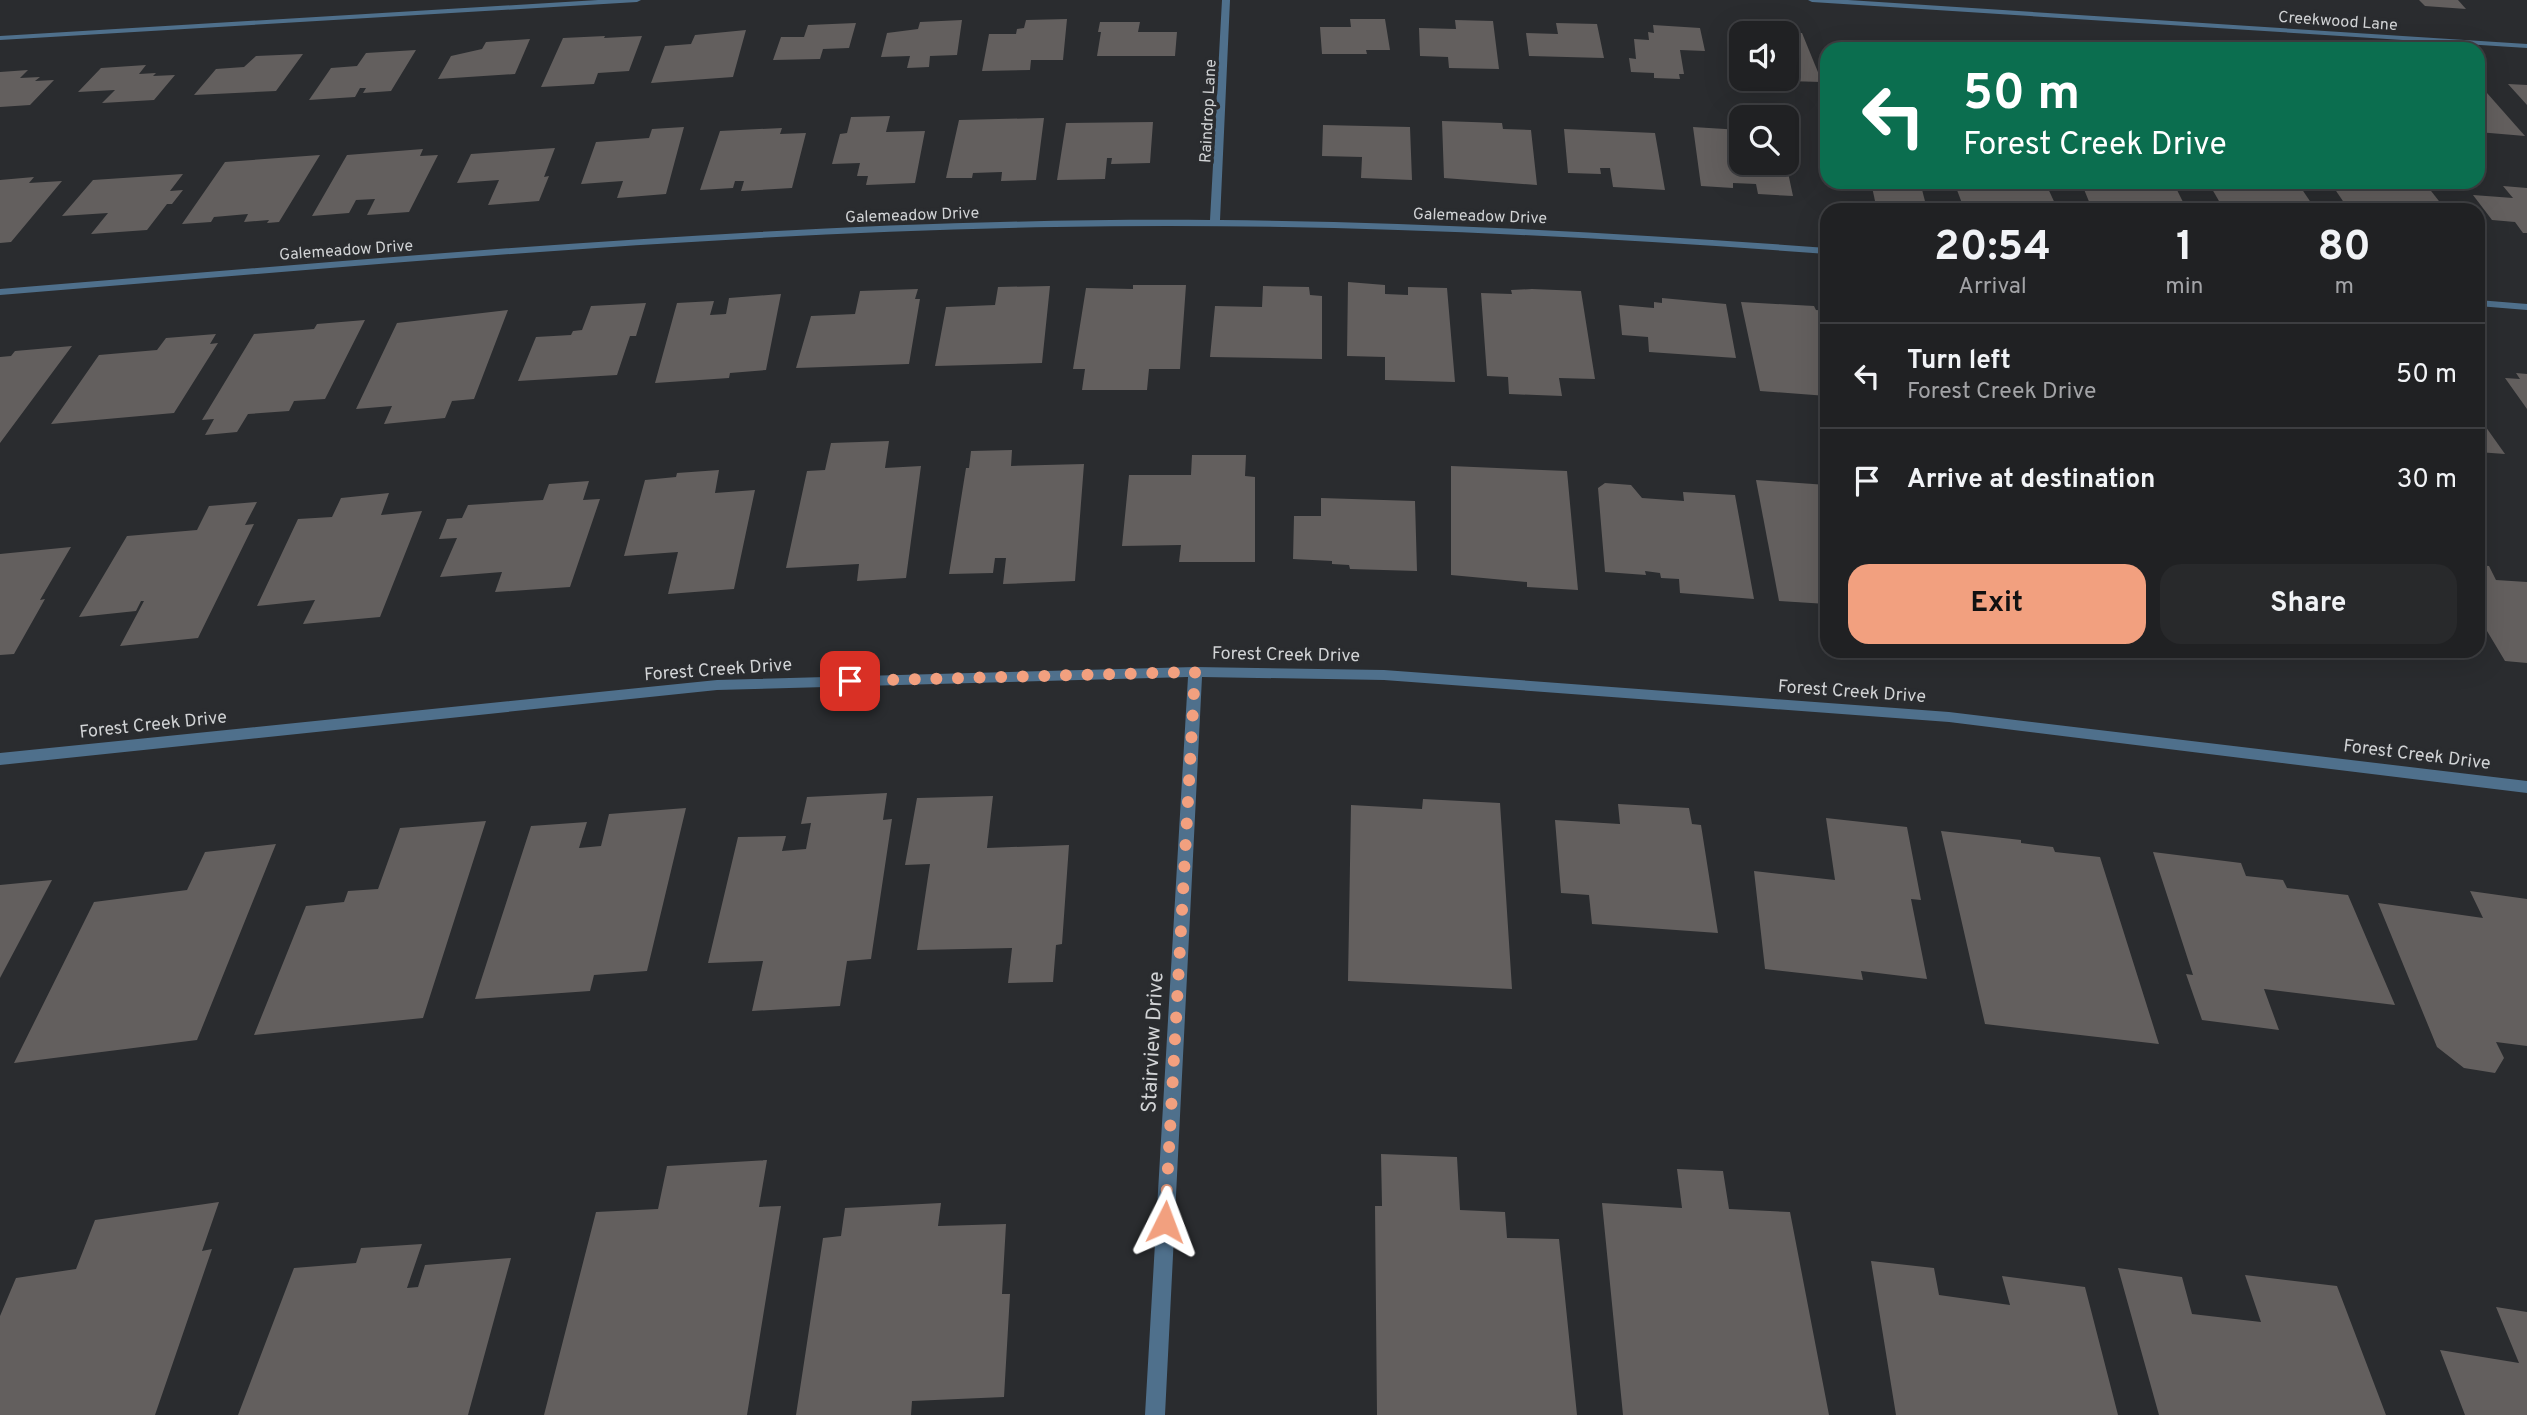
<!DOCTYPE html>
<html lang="en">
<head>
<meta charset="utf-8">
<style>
  :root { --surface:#202123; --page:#28292b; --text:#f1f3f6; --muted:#a2a3a6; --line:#3d3e41; --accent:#f2a07f }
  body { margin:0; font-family:Overpass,sans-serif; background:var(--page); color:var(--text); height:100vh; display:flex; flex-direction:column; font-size:26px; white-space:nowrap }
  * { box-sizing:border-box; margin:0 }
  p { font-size:23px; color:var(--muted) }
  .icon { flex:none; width:38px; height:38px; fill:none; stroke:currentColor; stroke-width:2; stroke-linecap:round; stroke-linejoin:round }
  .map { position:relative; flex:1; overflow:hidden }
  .details { position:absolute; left:1820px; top:203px; width:665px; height:455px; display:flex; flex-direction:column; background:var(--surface); border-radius:21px; box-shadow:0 7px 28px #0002,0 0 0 2px var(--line) }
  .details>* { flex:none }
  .banner { position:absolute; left:1820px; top:42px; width:665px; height:147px; border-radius:21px; box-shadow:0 7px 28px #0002,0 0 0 2px var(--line); background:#0b6e4f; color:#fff; overflow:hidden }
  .controls { position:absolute; left:1729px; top:21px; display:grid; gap:14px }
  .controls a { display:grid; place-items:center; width:70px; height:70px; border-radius:14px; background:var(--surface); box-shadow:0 7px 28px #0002,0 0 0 2px var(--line); font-size:35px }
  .pin { position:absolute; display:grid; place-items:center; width:60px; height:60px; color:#fff; margin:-30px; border-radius:14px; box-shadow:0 4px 10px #0006 }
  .me { position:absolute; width:77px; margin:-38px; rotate:3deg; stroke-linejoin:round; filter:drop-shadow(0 0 5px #0008) }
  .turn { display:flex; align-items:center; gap:24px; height:147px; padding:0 28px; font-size:32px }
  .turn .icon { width:91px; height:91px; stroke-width:2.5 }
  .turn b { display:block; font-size:49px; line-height:60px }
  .eta { display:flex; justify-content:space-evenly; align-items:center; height:119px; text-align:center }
  .eta b { font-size:42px; font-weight:700; line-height:49px }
  .action { display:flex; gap:14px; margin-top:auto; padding:14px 28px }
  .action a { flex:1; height:80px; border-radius:21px; background:var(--accent); color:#111; font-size:28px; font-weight:700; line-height:80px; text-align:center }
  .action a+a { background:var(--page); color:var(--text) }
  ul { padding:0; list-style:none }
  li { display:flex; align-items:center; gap:21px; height:105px; padding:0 28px; border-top:2px solid var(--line) }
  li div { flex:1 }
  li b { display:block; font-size:26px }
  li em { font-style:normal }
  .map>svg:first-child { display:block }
  .building { fill:#635f5e }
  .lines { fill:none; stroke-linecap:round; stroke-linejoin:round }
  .minor { fill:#4f708c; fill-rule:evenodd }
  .route { stroke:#f2a07f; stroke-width:12; stroke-dasharray:0 21.6 }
  .labels { text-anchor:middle; stroke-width:7; stroke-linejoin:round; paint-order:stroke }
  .far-street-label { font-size:16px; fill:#d1d3d5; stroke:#2a2c2f }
  .street-label { font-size:18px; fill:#d1d3d5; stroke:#2a2c2f }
  .near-street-label { font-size:21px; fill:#d1d3d5; stroke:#2a2c2f }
</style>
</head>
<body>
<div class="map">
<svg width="2527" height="1415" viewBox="0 0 2527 1415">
  <rect width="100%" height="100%" fill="#2a2c2f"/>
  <!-- building -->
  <g class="building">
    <polygon points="2419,0 2458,0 2466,9 2425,6"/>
    <polygon points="1067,19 1063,60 1031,60 1030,70 982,71 989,34 1016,34 1017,29 1024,28 1026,20"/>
    <polygon points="1350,19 1385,19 1390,50 1366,50 1367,54 1322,54 1320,27 1351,27"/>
    <polygon points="962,20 957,55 930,56 929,67 907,68 910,56 881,57 887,33 918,29 920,22"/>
    <polygon points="1455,20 1493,21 1499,69 1449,68 1448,57 1420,56 1419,28 1456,29"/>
    <polygon points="1100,22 1140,22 1138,32 1177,32 1175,56 1097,56 1101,32 1098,32"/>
    <polygon points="856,23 849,48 823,49 820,59 773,60 781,37 804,37 808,25"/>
    <polygon points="1556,23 1597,24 1604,58 1529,56 1526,33 1558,34"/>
    <polygon points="1653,25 1700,28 1705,51 1680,50 1684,74 1679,74 1680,79 1654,78 1654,73 1631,72 1629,58 1636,59 1634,39 1649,40 1648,32 1654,33"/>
    <polygon points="746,30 733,77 651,83 665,46 691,44 695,35"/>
    <polygon points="1728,33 1741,33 1741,68 1739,67"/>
    <polygon points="1787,33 1802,33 1822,82 1787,81"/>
    <polygon points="605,36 604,38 642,36 629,71 598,73 594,84 541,87 563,38"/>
    <polygon points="530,39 515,74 438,79 451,56 482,49 486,42"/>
    <polygon points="1875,41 1919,44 1920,49 1877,49"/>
    <polygon points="416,50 391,91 363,93 366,88 360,88 355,97 309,100 331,68 357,66 366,53"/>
    <polygon points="303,54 276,91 194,95 216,69 244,67 256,56"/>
    <polygon points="146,65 139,74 156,73 153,76 175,75 154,100 102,103 115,90 78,92 101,68"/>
    <polygon points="28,70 20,78 40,77 35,81 54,80 30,105 0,107 0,72"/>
    <polygon points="2508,84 2527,85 2527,105"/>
    <polygon points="2478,92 2487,93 2525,136 2478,132"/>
    <polygon points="890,116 886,132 925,131 915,183 866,185 868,176 857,176 860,163 832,164 840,134 847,133 851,117"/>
    <polygon points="1044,118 1036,180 1001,181 1002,172 973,173 972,178 946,178 959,120"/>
    <polygon points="1442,121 1502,123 1503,129 1531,130 1537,185 1444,178"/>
    <polygon points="1153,122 1150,163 1111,164 1112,158 1107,158 1105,179 1057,180 1066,123"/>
    <polygon points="1323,125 1410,127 1412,180 1361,178 1362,157 1322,156"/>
    <polygon points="684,127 666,194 617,198 623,181 581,184 596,142 649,138 652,129"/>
    <polygon points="1693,127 1741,130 1741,163 1786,163 1793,196 1758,194 1756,184 1733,183 1733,188 1701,186"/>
    <polygon points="782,128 780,134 806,133 792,188 741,191 744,181 735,181 733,188 700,190 720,131"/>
    <polygon points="1564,129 1655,133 1665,190 1613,187 1610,168 1600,168 1601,174 1568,173"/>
    <polygon points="555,148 544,177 549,176 539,201 488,205 499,180 457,183 471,154"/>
    <polygon points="423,149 420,156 438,155 409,212 367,215 375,199 356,200 349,213 312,216 347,155"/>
    <polygon points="320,155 279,222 267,223 269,220 244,222 248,214 214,217 211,222 182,224 225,162"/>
    <polygon points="183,174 170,191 183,190 172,204 167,204 147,230 91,234 108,213 62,216 93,180"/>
    <polygon points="34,177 29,183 62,181 11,242 0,243 0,180"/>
    <polygon points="1871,182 1920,182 1926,205 1875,201"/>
    <polygon points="1954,182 2045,182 2058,210 2006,210 2002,202 1994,201 1997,208 1963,206"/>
    <polygon points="2081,182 2173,182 2187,210 2136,210 2135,207 2090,204"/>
    <polygon points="2208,182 2297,182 2316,210 2223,208"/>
    <polygon points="2330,182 2424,182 2446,210 2349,210"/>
    <polygon points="2503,186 2527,188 2527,233 2523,233 2515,222 2492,220 2473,195 2513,198"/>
    <polygon points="1348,282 1385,285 1385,294 1408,295 1408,287 1447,288 1455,382 1385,380 1385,357 1347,356"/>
    <polygon points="1133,285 1186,285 1180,369 1149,369 1147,390 1082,390 1085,369 1073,369 1086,288 1133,289"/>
    <polygon points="1050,286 1042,363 935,366 946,307 995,305 998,287"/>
    <polygon points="1263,286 1309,287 1310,295 1322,296 1322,359 1210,357 1215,306 1262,307"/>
    <polygon points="918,289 915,299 920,299 909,364 796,368 811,316 855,314 860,291"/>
    <polygon points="1532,289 1581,291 1595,379 1559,378 1562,396 1509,394 1508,377 1487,376 1481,293 1512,294 1511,290"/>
    <polygon points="781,294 766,370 730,373 729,378 655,383 677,303 714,301 710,315 726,314 729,298"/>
    <polygon points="1662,298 1726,304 1736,358 1649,352 1648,337 1622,335 1619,305 1654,308 1654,302 1662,303"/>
    <polygon points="1741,302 1814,306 1816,310 1827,311 1827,396 1760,391"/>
    <polygon points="646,303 636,336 630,336 617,375 518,381 536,337 571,335 573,331 582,330 591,306"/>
    <polygon points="508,310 474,399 452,401 445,418 384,424 392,406 356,409 397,323"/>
    <polygon points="365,320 325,399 294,401 289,411 248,414 237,432 205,435 214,419 202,420 254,334 314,329 317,324"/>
    <polygon points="216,334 210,344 218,343 174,413 51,424 99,355 157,350 166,338"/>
    <polygon points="72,346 0,443 0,357 11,356 15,351"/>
    <polygon points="2516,373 2527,374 2527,409 2505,378 2520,379"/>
    <polygon points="2478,416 2505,454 2478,452"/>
    <polygon points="889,441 885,468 921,466 906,578 857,581 859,564 786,568 807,471 825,470 831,443"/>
    <polygon points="1012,450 1011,466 1084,464 1075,581 1003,584 1006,558 995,558 993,573 949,574 966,468 969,468 971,451"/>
    <polygon points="1192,455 1246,455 1245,476 1255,477 1255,562 1179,562 1181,545 1122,546 1129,475 1191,475"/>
    <polygon points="1451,466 1567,471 1578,590 1527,587 1527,582 1451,575"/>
    <polygon points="719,470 715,493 755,490 734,589 668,594 678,552 624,556 645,480 676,477 677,473"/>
    <polygon points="1756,480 1827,485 1827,604 1779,601"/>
    <polygon points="589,481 583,500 600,499 570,587 495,592 502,572 440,577 457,538 439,539 447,519 462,518 468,505 543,500 549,484"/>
    <polygon points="1605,483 1631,485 1642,498 1684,501 1683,492 1735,495 1754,599 1680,593 1679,579 1661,578 1660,573 1645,571 1646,575 1605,572 1598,488"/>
    <polygon points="389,493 381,515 422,511 380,617 303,624 315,600 257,606 298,519 332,517 341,498"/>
    <polygon points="1321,498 1415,501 1417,571 1350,569 1349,565 1332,564 1332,561 1293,559 1294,516 1321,516"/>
    <polygon points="257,502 245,525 254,524 198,638 120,646 144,601 141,601 136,611 79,617 127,536 197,530 209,506"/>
    <polygon points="71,547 40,600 45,599 14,654 0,655 0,554"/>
    <polygon points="2478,565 2489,566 2496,580 2527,582 2527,663 2505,661 2478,616"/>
    <polygon points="887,793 883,820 892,819 871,959 847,961 840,1006 752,1011 763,961 708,963 738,837 786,836 782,851 806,849 811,823 801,824 807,797"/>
    <polygon points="993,796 987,848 1069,845 1062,944 1056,945 1053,982 1008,983 1012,948 917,950 930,864 905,865 917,798"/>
    <polygon points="1423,799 1500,803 1512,989 1348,981 1351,805 1422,809"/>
    <polygon points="1618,804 1689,808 1692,824 1701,825 1718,933 1592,924 1589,895 1561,893 1555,820 1620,824"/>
    <polygon points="686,808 647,971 594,975 590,991 475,999 531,826 587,822 579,848 601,846 609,814"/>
    <polygon points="1826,818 1907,827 1921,900 1911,899 1927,979 1861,971 1863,980 1765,969 1754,871 1835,880"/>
    <polygon points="486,821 423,1018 254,1035 306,906 344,902 348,891 378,889 400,828"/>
    <polygon points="1941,831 2021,840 2021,843 2053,847 2055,852 2100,857 2159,1044 1985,1024"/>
    <polygon points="276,844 197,1040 14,1063 94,902 187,890 205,852"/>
    <polygon points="2153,852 2241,863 2246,876 2283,880 2287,888 2348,895 2395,1005 2264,989 2279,1030 2202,1020 2186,974 2193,975"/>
    <polygon points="52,880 0,978 0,885"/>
    <polygon points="2470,891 2527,899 2527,1046 2496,1042 2504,1058 2495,1073 2464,1068 2437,1047 2378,903 2483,918"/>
    <polygon points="1381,1154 1457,1157 1460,1210 1505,1212 1507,1238 1559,1239 1577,1415 1377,1415 1375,1206 1382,1206"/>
    <polygon points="767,1160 759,1207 781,1206 747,1415 544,1415 596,1212 658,1209 667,1166"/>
    <polygon points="1677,1169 1723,1171 1729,1209 1790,1212 1829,1415 1623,1415 1602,1203 1682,1208"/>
    <polygon points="219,1202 202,1251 212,1249 155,1415 0,1415 0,1316 16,1278 76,1269 95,1220"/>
    <polygon points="941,1203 938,1226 1006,1224 1002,1294 1010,1294 1004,1397 912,1401 911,1415 796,1415 823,1238 841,1236 845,1208"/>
    <polygon points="422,1244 407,1288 418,1287 425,1265 511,1258 468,1415 238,1415 294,1268 356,1263 361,1248"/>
    <polygon points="1871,1261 1934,1268 1939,1295 2010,1305 2002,1276 2085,1287 2118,1415 1896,1415"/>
    <polygon points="2118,1268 2182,1277 2192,1314 2261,1322 2245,1275 2337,1286 2386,1415 2159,1415"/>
    <polygon points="2496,1307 2527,1312 2527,1415 2465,1415 2440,1350 2519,1363"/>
  </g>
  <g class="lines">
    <!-- minor -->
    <g class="minor">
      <polygon points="598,0 641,0 637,2 0,40 0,36"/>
      <path d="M1222,0H1230L1220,220C1423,222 1625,233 1827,248V254C1570,235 1313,222 1055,227C703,233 351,267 0,295V289C403,257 806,217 1210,220Z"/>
      <polygon points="1808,0 1848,0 2527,44 2527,48 1812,2"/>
      <polygon points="2478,300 2527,304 2527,310 2478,306"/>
      <polygon points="1195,667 1384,670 1949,712 2527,781 2527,793 1949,722 1384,680 1202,677 1165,1415 1145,1415 1188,677 717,690 0,765 0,753 717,680"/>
    </g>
  </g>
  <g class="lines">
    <!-- route -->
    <polyline class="route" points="850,681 1195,672 1165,1222"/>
  </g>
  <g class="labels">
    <!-- far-street labels -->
    <g class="far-street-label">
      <text transform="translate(2338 20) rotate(4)" y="6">Creekwood Lane</text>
      <text transform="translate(1207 111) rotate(-87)" y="6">Raindrop Lane</text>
      <text transform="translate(912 214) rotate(-2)" y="6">Galemeadow Drive</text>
      <text transform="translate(1480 215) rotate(2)" y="6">Galemeadow Drive</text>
      <text transform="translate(346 249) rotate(-4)" y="6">Galemeadow Drive</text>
    </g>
    <!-- street labels -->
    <g class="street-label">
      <text transform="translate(1286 654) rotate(1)" y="6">Forest Creek Drive</text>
      <text transform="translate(718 669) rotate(-4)" y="6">Forest Creek Drive</text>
      <text transform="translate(1852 691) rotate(4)" y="6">Forest Creek Drive</text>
      <text transform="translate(153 724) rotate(-6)" y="6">Forest Creek Drive</text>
      <text transform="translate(2417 754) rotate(7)" y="6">Forest Creek Drive</text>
    </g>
    <!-- near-street labels -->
    <g class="near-street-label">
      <text transform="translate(1152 1042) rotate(-87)" y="7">Stairview Drive</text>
    </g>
  </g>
</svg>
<div class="controls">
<a><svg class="icon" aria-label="sound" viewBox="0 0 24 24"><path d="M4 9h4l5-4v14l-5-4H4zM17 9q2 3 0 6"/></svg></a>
<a><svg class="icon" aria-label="search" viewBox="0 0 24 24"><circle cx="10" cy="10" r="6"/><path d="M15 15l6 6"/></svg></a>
</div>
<div class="pin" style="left:850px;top:681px;background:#d93025"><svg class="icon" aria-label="arrive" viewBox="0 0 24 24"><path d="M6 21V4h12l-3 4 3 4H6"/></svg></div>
<svg class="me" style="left:1165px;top:1222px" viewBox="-20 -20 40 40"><path d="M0-17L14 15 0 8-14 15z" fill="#f2a07f" stroke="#fff" stroke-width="4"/></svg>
<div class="banner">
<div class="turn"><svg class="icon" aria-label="left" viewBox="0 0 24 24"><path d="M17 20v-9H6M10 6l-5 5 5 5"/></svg><div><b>50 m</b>Forest Creek Drive</div></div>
</div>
<section class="details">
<div class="eta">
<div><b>20:54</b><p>Arrival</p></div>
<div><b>1</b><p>min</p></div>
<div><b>80</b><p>m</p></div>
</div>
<ul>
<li><svg class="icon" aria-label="left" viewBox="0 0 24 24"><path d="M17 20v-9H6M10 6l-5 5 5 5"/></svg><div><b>Turn left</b><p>Forest Creek Drive</p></div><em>50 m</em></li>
<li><svg class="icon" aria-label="arrive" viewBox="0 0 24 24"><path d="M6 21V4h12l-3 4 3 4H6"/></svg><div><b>Arrive at destination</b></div><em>30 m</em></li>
</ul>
<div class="action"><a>Exit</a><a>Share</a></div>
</section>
</div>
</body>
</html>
